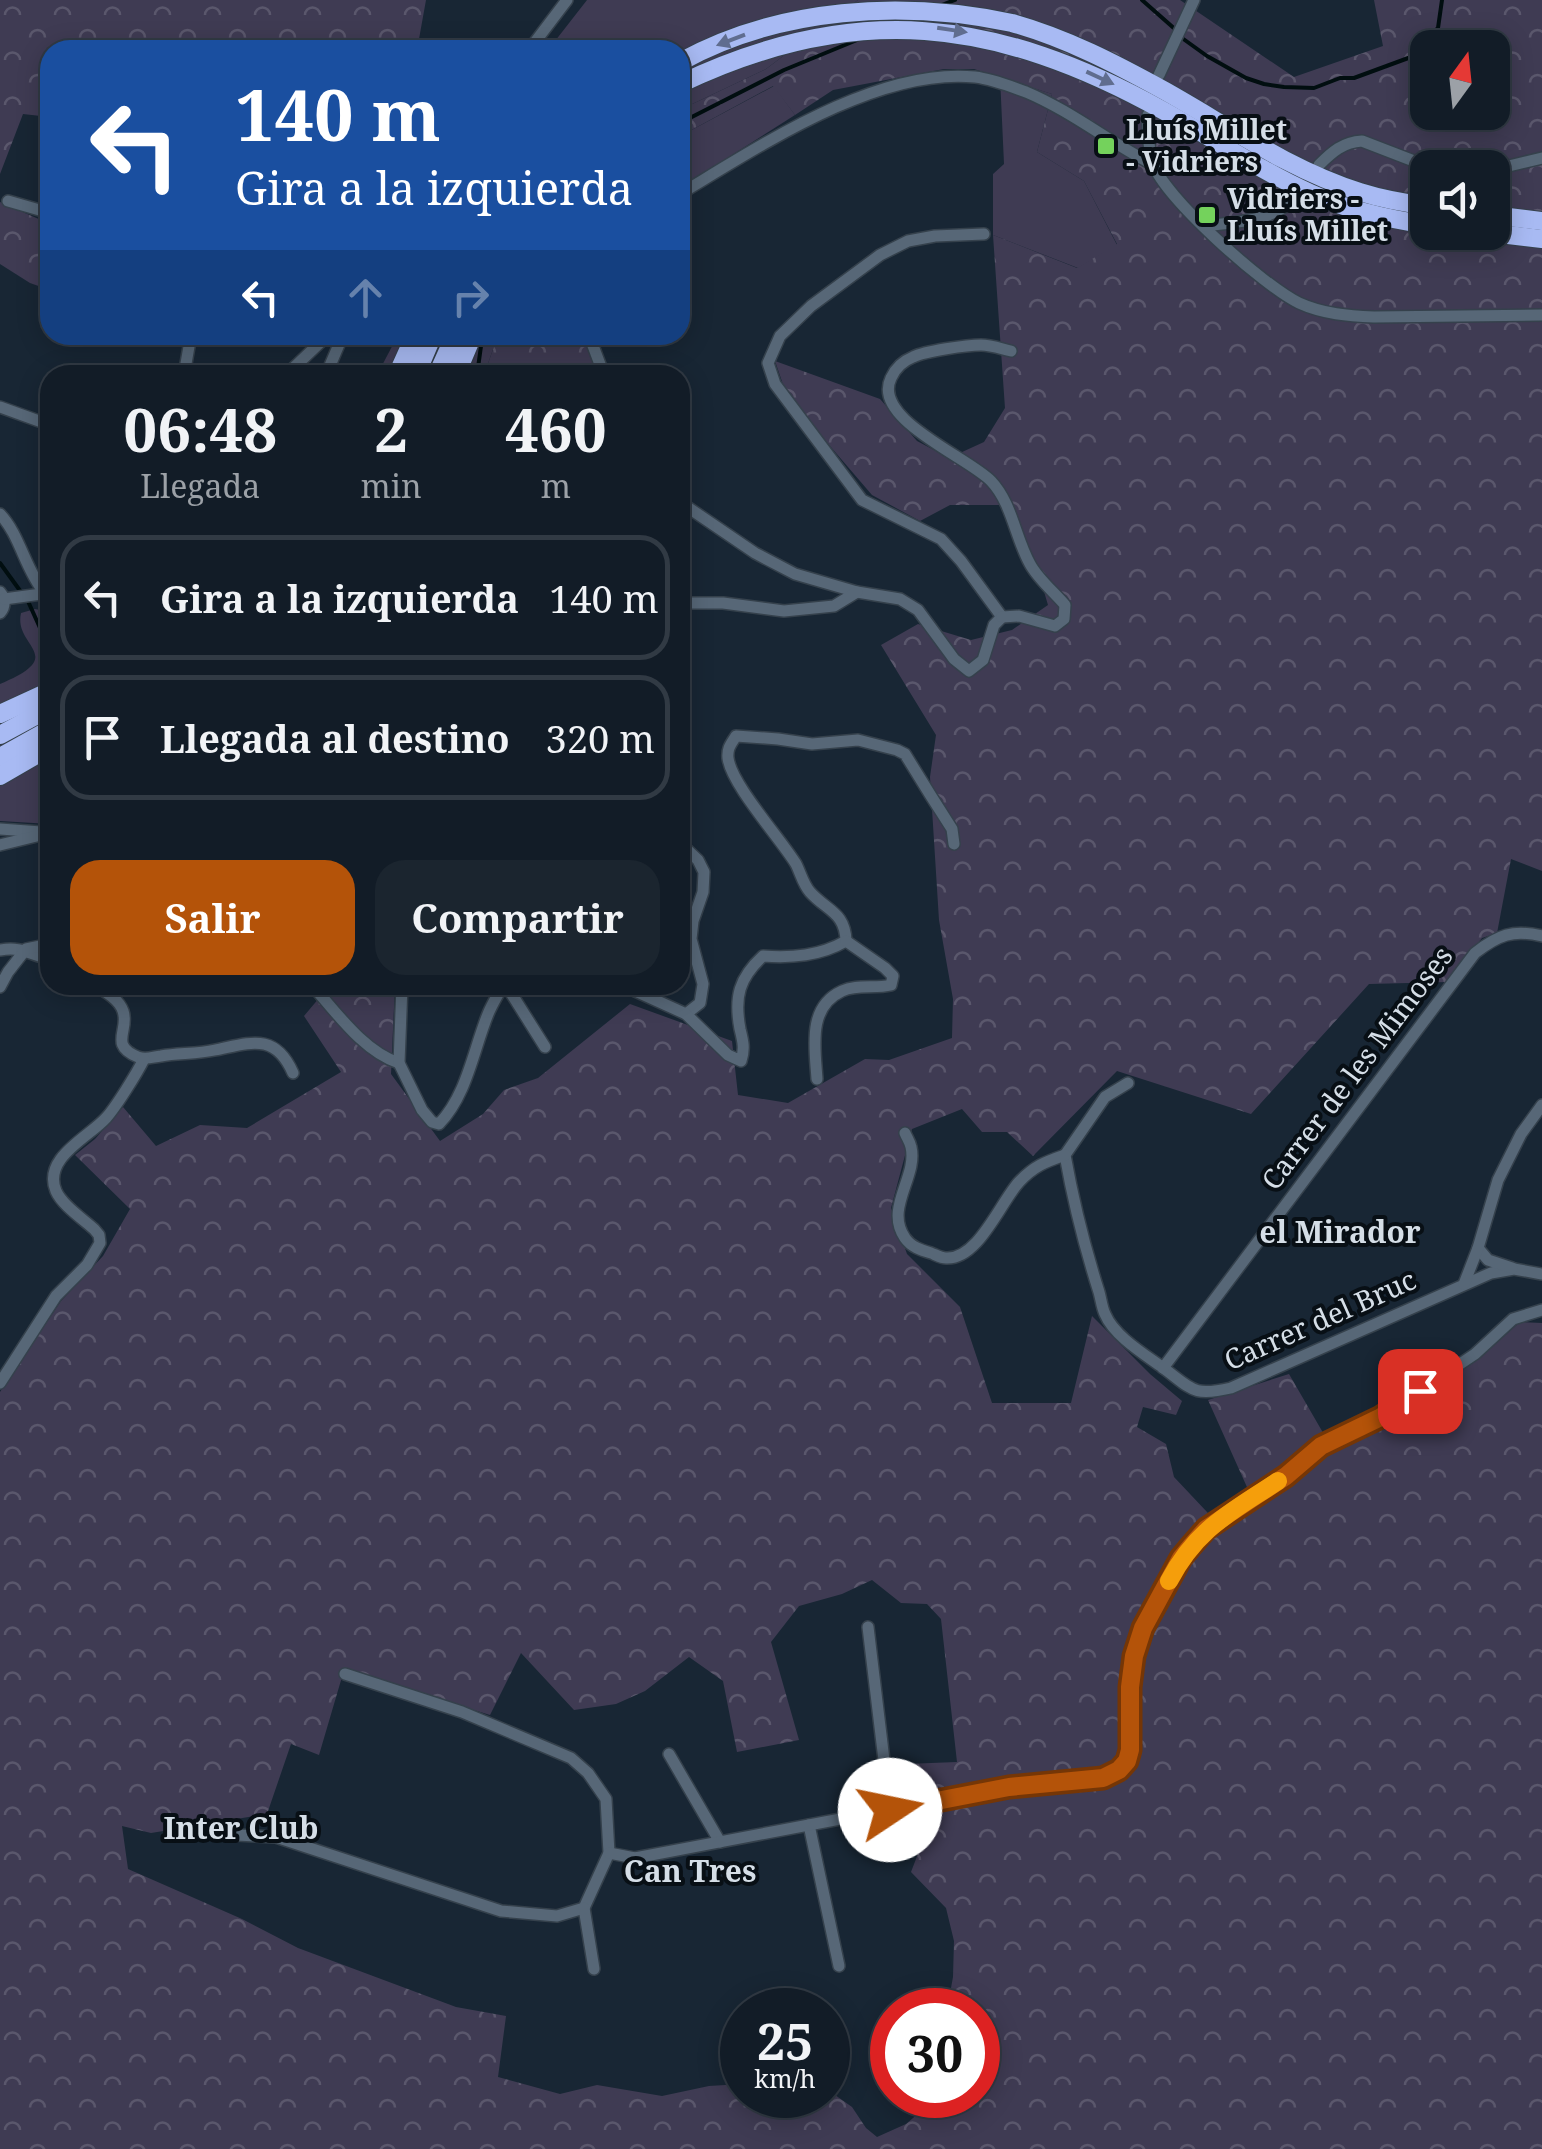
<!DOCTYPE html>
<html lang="es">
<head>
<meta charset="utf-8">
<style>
  :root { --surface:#121c27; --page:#1b252f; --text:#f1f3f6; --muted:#9ca1a7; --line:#313a44; --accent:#b45309 }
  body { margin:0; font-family:"Noto Serif",serif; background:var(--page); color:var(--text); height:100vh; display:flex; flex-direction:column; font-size:38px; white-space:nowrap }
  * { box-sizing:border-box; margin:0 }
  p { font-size:32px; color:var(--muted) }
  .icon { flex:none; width:55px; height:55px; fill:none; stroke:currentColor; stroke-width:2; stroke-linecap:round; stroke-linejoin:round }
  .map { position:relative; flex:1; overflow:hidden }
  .panel { position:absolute; left:40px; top:365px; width:650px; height:630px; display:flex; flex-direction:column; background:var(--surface); border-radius:30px; box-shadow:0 5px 25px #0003,0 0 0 2px var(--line) }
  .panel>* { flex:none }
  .hud { position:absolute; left:40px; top:40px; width:650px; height:305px; border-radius:30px; box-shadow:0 5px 25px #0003,0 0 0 2px var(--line); background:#1a4fa0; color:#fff; overflow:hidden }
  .needle { width:65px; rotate:15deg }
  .buttons { position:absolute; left:1410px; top:30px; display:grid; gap:20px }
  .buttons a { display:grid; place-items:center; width:100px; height:100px; border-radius:20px; background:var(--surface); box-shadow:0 5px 25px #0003,0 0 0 2px var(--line); font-size:50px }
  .speed { position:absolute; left:720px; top:1988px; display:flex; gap:20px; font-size:50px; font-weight:700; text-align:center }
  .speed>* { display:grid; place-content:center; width:130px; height:130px; border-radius:50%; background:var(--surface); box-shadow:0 5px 25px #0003,0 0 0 2px var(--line); line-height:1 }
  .speed small { font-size:25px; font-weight:400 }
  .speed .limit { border:15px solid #d22; background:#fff; color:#111 }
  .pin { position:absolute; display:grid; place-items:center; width:85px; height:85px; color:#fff; margin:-42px; border-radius:20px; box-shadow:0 5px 15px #0006 }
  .me { position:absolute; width:110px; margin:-55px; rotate:79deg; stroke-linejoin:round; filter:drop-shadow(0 0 8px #0008) }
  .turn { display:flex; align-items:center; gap:35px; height:210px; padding:0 30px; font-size:45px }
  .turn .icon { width:130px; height:130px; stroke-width:2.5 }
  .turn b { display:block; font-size:70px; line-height:85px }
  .lanes { display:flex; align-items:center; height:95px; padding:0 30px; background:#0003; justify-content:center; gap:50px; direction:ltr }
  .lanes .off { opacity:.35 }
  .eta { display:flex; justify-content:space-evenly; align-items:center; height:170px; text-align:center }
  .eta b { font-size:60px; font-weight:700; line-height:70px }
  .button { display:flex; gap:20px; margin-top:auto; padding:20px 30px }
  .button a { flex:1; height:115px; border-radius:30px; background:var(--accent); color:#fff; font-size:40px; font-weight:700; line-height:115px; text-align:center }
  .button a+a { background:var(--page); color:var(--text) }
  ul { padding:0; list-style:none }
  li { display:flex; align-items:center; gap:30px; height:125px; margin:0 20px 15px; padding:0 10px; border:5px solid var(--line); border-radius:30px }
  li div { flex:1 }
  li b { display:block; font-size:38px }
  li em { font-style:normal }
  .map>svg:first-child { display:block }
  .green { fill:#3f3b53 }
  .forest { fill:url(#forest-crowns); fill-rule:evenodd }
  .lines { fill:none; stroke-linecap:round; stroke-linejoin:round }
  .stream { stroke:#010e10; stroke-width:4 }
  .minor-casing { stroke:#35414c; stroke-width:14 }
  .highway-casing { stroke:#35414c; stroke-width:20 }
  .minor { stroke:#576777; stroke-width:11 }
  .highway { stroke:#a8baf3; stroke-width:18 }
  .oneway { fill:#606d8f }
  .route-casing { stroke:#753606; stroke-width:25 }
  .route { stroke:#b45309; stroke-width:18 }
  .slow { stroke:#f59e0b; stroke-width:18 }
  .poi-dot { fill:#74d25c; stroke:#080f15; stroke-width:4 }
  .labels { text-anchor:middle; stroke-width:8; stroke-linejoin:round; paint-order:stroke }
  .poi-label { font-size:28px; font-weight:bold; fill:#d5dee7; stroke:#080f15; text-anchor:start }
  .street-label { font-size:28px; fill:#d5dee7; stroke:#080f15 }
  .neighbourhood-label { font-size:30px; font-weight:bold; fill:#d5dee7; stroke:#080f15 }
</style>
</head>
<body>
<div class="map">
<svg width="1542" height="2149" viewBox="0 0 1542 2149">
  <defs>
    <pattern id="forest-crowns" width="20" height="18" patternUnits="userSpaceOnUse" patternTransform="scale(2.5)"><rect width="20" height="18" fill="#3f3b53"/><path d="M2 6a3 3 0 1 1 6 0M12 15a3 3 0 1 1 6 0" fill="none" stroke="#5a576c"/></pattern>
  </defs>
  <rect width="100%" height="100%" fill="#182634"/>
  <!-- green -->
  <g class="green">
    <polygon points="587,0 858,0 766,69 686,107 680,112 680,50 548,50"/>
    <polygon points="1000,77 1052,94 1037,152 1084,181 1117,245 1078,268 993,235 993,174 1004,164"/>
    <polygon points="774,86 795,115 680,188 680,139 686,133"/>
    <polygon points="398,335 498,335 484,375 377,375"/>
    <path d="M35,609L50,612V824L0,821V684C70,655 13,647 21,613Z"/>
  </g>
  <!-- forest -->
  <g class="forest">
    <polygon points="0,0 426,0 417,50 50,50 50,117 23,114 0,174"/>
    <path d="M858,0H1180L1294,77L1383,46L1374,0H1542V871L1511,859L1497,933L1482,938L1447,982L1369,984L1251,1114L1117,1071L1033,1156L1007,1132H982L962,1109L912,1129L891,1208L907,1254L960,1307L992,1403H1071L1092,1316L1150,1374L1182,1401L1176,1415L1143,1407L1137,1427L1166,1444L1174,1477L1223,1529L1255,1505L1208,1400L1289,1374L1333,1450L1377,1430L1482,1356L1520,1322L1542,1323V2149H0V1392L61,1301L103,1256L130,1209L75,1155L95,1139L123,1107L156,1146L200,1125L247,1128L341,1072L304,1016L325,991L319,985H395L391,1074L440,1141L483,1114L504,1090L538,1078L630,1004L732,1041L738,1095L788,1103L865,1059L889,1060L952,1038L953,999L939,920L930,777L936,735L881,645L918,624L971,640L1012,630L1048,605L1035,561L1011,505H950L920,521L872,495L787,396L775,361L880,399L917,441L949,458L984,442L1005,408L993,235L1077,268L1117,244L1084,181L1037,152L1052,94L974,69H944L833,90L795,115L773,86L686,133L680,139V112L686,107L766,69ZM1428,48H1492V112H1428ZM1428,168H1492V232H1428ZM872,1580L901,1603L927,1604L941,1619L957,1762L906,1764L921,1846L911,1872L946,1908L954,1941L953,1977L947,2010H978V2095H939L938,2102L920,2112L906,2124L877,2137L866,2128L852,2107L828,2090V2095H742V2084L709,2086L662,2096L597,2085L560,2094L498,2077L506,2016L456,2007L298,1948L242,1919L128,1869L122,1826L151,1833L267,1814L291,1744L319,1755L344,1670L490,1715L521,1653L574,1710L616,1704L645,1691L689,1657L723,1681L737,1752L799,1740L771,1642L799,1606L842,1594Z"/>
    <polygon points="0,202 50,224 50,290 30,283 0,264"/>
    <polygon points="498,335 583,335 597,375 484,375"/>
  </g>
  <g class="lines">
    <!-- stream -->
    <g class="stream">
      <polyline points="1142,0 1176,30"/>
      <polyline points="939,6 955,0"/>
      <polyline points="1182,38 1207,56 1246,78 1264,84 1284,87 1314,88 1340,78 1354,78 1411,57 1428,48"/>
      <polyline points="1428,48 1431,35 1438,28 1442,0"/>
      <polyline points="680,123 784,70 857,40"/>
      <polyline points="477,375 481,346 488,335"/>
      <polyline points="0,563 21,592"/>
      <polyline points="27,599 45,639 50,655"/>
    </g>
    <!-- minor casing -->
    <g class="minor-casing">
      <g id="minor">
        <polyline points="529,50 567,0"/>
        <polyline points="1159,75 1194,0"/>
        <path d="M1148,115C1148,130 1148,147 1152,161C1162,196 1265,287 1299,303C1323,314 1349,316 1374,317L1542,315"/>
        <path d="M1319,165C1332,152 1343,142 1362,141L1432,168"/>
        <polyline points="1492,170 1542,158"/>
        <path d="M680,194C760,146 878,67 975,77C992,79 1010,86 1026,92C1071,111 1109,142 1152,164"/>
        <polyline points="8,201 50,213"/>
        <path d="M1204,226C1238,222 1271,222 1297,197"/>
        <polyline points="984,234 935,236 908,241 880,255 811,306 780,336 768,363 775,384 862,500 941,539 961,561 1002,617"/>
        <polyline points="589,335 604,375"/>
        <polyline points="184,375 191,335"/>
        <polyline points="286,375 328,335"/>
        <polyline points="326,375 343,335"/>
        <polyline points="0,407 50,425"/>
        <polyline points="680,502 755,553 795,574 857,592 900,599 918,610 954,659 969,671 983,660 994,625 1002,617"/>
        <path d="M0,514C20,535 25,569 44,592"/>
        <path d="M0,592C5,598 6,606 0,613"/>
        <polyline points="4,599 49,593"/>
        <polyline points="680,603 723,603 784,611 834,606 857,592"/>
        <path d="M1002,617L1019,616L1055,626L1064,619L1065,605C1054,592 1038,579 1030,564C1015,537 1012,503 991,481C968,457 871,419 891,378C895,369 903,361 913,357C925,351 967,345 981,345C991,345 1002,349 1011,351"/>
        <polyline points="0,829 41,832"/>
        <polyline points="680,843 698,860 704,872 703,892 693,921 691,939 703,984 700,1003 686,1014"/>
        <polyline points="0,845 49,833"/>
        <path d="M0,950C23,946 29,955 50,959"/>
        <path d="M94,985C104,991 119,999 123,1011C130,1030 108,1045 138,1057C146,1060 152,1057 161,1056C179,1053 197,1054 215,1050C250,1043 275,1032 293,1073"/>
        <path d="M312,985C336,1012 364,1052 399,1063"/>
        <path d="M402,985L399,1063L422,1110L432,1122L439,1124C467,1095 473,1051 488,1014C492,1004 498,995 503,985"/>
        <polyline points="506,985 545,1047"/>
        <path d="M622,985L686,1014L728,1055L741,1061C745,1049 743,1041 740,1029C734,997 739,978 763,956C792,958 820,956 846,941C845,912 827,911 810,892C803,884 801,874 796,864C780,838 731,784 728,758C727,748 731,744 736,736L778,739L812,744L858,740L897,750L905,754L931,796L952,829L954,844"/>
        <polyline points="0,987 8,972 26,949 50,944"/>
        <path d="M817,1079C815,1048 807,1007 842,991C857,984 875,989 891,985L893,976L885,968L846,941"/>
        <path d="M1128,1083L1105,1097L1065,1155C1073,1200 1085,1248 1099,1292C1101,1299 1102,1308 1105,1314C1114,1336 1144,1354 1162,1367C1192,1389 1192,1397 1231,1388L1491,1273L1514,1269L1542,1274"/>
        <path d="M905,1133C907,1138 910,1142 911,1147C918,1177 884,1208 905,1238C911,1247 921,1250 931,1253C936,1255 941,1258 946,1258C978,1260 1000,1203 1019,1182C1034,1166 1045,1162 1065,1155"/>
        <polyline points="1478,1248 1488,1260 1512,1268"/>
        <polyline points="1464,1284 1478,1248 1498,1180 1521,1134 1542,1105"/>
        <path d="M1163,1368L1475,953C1498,935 1513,929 1542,936"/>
        <path d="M0,1383L56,1296L87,1265L100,1243L99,1235L94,1229C83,1219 62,1205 56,1191C42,1158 89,1137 106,1118C116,1107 137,1073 144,1059"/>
        <polyline points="868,1627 890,1810"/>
        <polyline points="669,1754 720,1842"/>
        <polyline points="809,1825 839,1966"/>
        <polyline points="197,1833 276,1837 501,1911 557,1916 584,1908 609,1853 606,1799 588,1773 571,1758 462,1712 345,1674"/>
        <polyline points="609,1853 635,1858 1009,1787 1103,1778 1119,1770 1127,1761 1130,1750 1130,1687 1134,1656 1143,1627 1181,1558 1191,1546 1206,1529 1286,1476 1321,1447 1393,1409 1475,1354 1513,1319 1542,1310"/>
        <polyline points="584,1908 594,1969"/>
      </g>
    </g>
    <!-- highway casing -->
    <g class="highway-casing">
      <g id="highway">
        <path d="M680,62C780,7 902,0 1012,23C1066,38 1116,64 1165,91C1229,127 1290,170 1360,192C1382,199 1405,203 1428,206"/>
        <path d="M680,84C855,0 997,18 1164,111C1213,138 1259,170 1310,193C1347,210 1388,219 1428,225"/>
        <polyline points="1492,215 1542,221"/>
        <polyline points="1483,232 1542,239"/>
        <polyline points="397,375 415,335"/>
        <polyline points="416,375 433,335"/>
        <polyline points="437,375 455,335"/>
        <polyline points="456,375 473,335"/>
        <polyline points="0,714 50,691"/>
        <polyline points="0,735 50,708"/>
        <polyline points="0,757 50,729"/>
        <polyline points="0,776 50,747"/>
      </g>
    </g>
    <!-- minor -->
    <use href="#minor" class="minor"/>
    <!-- highway -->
    <use href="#highway" class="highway"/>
  </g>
  <!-- one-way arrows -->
  <defs><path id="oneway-solid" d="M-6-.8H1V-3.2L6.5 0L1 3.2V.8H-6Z" transform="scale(2.5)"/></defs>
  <g class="oneway">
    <use href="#oneway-solid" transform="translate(952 30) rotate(9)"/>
    <use href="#oneway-solid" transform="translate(731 40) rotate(159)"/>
    <use href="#oneway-solid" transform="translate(1100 78) rotate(25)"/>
  </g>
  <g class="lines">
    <!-- route casing -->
    <g class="route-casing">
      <polyline id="route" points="890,1810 1009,1787 1103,1778 1119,1770 1127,1761 1130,1750 1130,1687 1134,1656 1143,1628 1181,1558 1191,1546 1206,1529 1286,1476 1321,1446 1381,1417 1420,1391"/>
    </g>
    <!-- route -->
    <use href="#route" class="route"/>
    <!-- slow -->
    <path class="slow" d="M1169,1581C1197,1528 1230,1513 1278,1481"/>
  </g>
  <!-- markers -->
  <g class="poi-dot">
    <rect x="1096" y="136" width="20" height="20" rx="5"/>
    <rect x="1197" y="205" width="20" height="20" rx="5"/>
  </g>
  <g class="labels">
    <!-- poi labels -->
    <g class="poi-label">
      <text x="1126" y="140">Lluís Millet<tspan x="1126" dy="32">- Vidriers</tspan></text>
      <text x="1227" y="209">Vidriers -<tspan x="1227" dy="32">Lluís Millet</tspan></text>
    </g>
    <!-- street labels -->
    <g class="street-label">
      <text transform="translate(1357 1068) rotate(-53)" y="10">Carrer de les Mimoses</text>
      <text transform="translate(1320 1320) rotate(-24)" y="10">Carrer del Bruc</text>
    </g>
    <!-- neighbourhood labels -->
    <g class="neighbourhood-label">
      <text x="1340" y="1243">el Mirador</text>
      <text x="241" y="1839">Inter Club</text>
      <text x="690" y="1882">Can Tres</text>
    </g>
  </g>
</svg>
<div class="buttons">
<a><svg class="needle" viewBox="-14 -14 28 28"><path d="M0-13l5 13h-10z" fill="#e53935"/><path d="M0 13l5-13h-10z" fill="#9ca1a7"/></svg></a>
<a><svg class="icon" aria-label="sound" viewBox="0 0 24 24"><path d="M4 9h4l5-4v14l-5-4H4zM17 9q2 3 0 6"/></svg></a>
</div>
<div class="speed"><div>25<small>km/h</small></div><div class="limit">30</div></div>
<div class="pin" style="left:1420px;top:1391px;background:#d93025"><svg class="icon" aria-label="arrive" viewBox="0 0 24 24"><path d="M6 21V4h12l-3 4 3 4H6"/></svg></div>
<svg class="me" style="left:890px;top:1810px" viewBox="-20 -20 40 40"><circle r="19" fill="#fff"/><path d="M0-13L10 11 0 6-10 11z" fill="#b45309"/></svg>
<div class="hud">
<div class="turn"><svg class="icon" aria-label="left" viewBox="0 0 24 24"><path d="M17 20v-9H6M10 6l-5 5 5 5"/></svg><div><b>140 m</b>Gira a la izquierda</div></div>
<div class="lanes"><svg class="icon" aria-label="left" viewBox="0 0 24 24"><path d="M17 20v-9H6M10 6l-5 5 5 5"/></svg><svg class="icon off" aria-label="ahead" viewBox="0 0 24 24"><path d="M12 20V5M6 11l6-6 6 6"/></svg><svg class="icon off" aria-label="right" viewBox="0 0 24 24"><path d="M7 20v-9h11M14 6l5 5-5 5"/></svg></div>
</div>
<section class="panel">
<div class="eta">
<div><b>06:48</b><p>Llegada</p></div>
<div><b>2</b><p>min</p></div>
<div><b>460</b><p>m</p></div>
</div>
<ul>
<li><svg class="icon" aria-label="left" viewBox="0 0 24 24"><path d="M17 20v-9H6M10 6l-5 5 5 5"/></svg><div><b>Gira a la izquierda</b></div><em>140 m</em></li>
<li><svg class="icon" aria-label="arrive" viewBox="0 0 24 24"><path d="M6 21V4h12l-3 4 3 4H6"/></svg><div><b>Llegada al destino</b></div><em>320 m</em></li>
</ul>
<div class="button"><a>Salir</a><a>Compartir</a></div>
</section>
</div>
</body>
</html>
